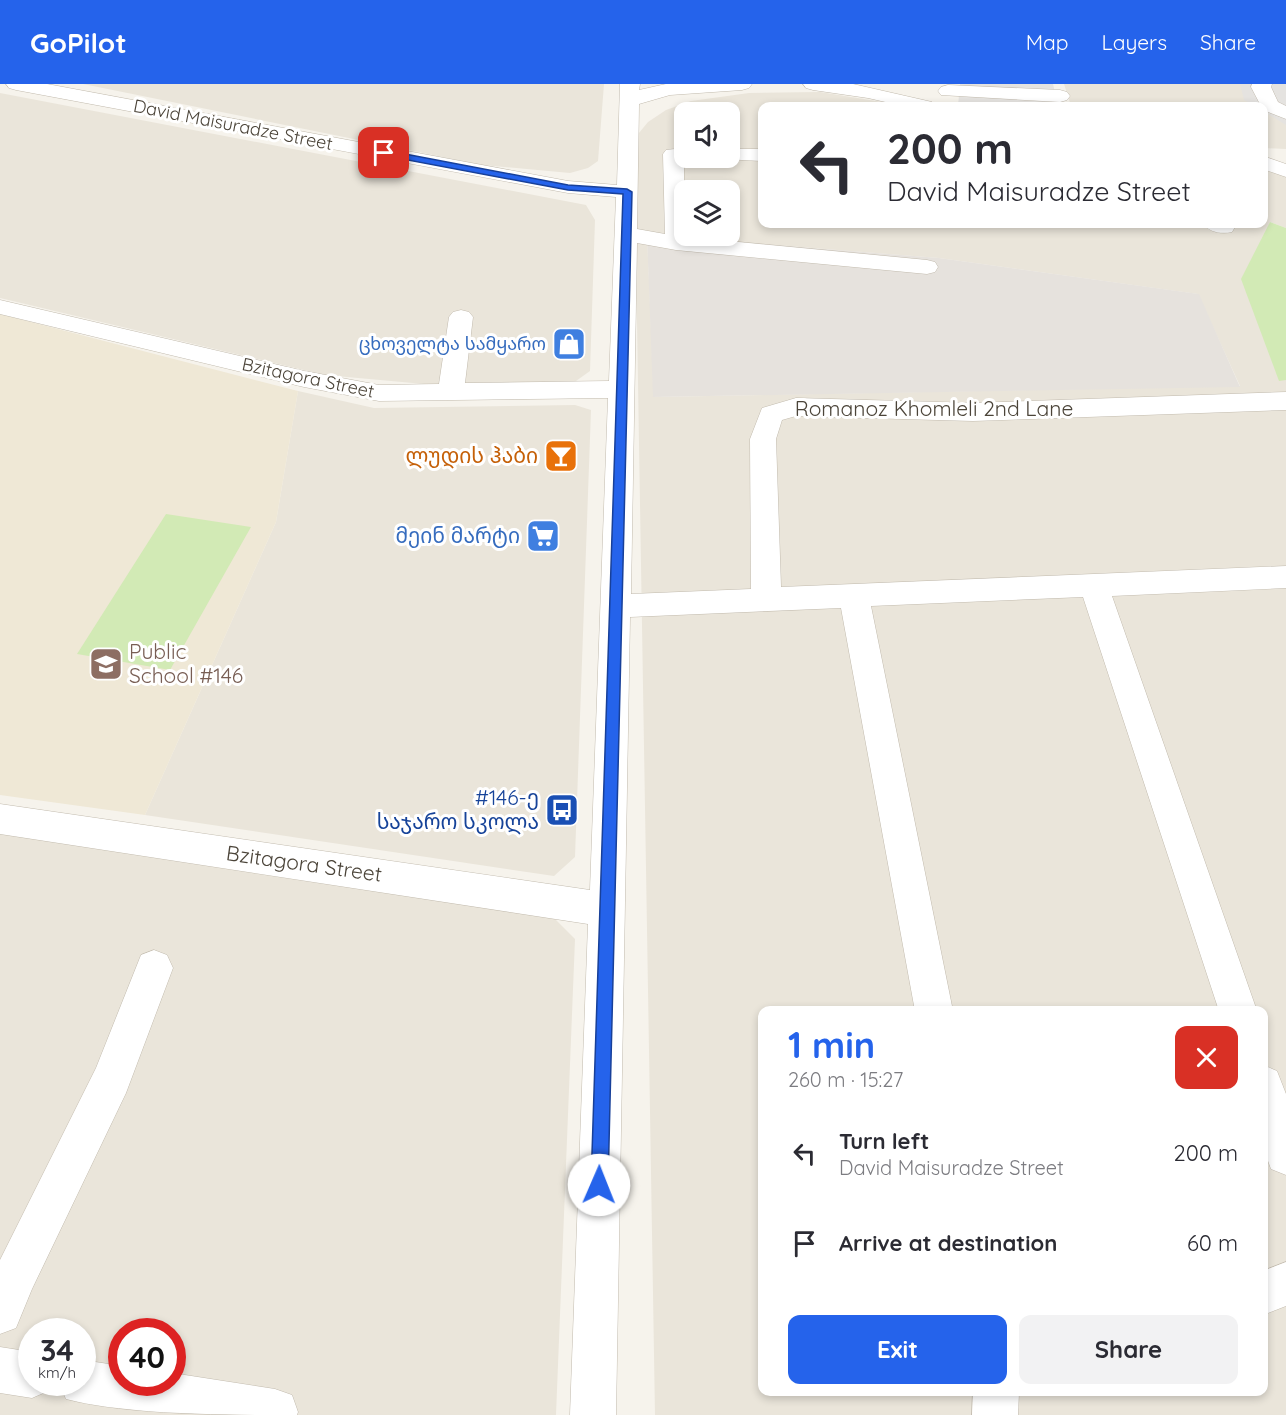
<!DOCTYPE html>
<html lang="en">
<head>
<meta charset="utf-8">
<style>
  :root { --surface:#fff; --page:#f2f2f3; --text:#2b2b33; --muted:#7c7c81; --accent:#2563eb }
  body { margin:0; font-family:Quicksand,"Noto Sans Georgian",sans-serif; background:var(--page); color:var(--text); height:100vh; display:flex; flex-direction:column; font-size:22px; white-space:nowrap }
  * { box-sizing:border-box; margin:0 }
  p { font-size:20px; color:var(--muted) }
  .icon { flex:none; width:33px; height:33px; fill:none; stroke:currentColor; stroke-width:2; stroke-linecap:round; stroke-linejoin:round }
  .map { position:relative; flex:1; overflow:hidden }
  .side { position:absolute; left:758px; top:922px; width:510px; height:390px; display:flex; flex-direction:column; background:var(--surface); border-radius:12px; box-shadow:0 3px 9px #0003 }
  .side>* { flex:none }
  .banner { position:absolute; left:758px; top:18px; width:510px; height:126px; border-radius:12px; box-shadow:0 3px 9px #0003; background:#fff; color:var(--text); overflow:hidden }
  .fabs { position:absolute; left:674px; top:18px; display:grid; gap:12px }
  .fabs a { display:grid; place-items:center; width:66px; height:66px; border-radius:12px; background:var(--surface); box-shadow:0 3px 9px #0003; font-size:30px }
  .speed { position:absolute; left:18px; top:1234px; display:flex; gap:12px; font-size:30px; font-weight:700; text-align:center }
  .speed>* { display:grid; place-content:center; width:78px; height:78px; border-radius:50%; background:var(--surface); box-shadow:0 3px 9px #0003; line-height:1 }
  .speed small { font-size:15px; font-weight:400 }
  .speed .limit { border:9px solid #d22; background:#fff; color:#111 }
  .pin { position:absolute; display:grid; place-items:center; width:51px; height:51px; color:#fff; margin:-26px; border-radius:12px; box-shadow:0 3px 9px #0006 }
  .me { position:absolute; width:66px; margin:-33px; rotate:1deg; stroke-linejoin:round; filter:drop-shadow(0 0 4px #0008) }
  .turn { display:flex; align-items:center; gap:21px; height:126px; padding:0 30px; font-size:27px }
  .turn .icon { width:78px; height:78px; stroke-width:2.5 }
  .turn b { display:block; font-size:42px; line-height:51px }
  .round { display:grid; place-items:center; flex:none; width:63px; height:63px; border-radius:12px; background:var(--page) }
  .overview { display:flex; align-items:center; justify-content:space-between; height:102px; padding:0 30px }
  h1 { font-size:36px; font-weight:700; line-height:45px; color:var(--accent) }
  .primary-button { display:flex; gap:12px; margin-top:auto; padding:12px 30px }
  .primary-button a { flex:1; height:69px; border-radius:12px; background:var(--accent); color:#fff; font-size:24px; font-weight:700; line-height:69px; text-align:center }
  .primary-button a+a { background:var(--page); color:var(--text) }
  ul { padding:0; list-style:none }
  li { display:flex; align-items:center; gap:18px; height:90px; padding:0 30px }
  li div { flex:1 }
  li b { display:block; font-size:22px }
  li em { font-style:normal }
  header { display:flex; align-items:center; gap:36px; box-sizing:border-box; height:84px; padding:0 30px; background:var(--accent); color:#fff }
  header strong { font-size:28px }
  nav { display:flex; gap:33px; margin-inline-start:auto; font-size:21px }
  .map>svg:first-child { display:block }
  .residential { fill:#eae5da; fill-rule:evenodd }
  .industrial { fill:#e6e2dd }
  .education { fill:#efe8d6 }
  .green { fill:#d2eab5 }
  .parking { fill:#e5e3e0 }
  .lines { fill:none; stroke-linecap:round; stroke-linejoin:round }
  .minor-casing { stroke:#c2bbae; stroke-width:1 }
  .minor { fill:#fff; fill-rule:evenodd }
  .route { fill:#2563eb; stroke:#184099; stroke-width:1.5 }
  .labels { text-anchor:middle; stroke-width:6; stroke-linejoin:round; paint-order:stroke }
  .far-street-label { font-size:18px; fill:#4b4439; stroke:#fff }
  .far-shop-label { font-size:18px; fill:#366cbe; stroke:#fff; text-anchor:end }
  .street-label { font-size:21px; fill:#4b4439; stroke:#fff }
  .food-label { font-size:21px; fill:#c56008; stroke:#fff; text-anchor:end }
  .shop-label { font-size:21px; fill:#366cbe; stroke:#fff; text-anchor:end }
  .education-label { font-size:21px; fill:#785e54; stroke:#fff; text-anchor:start }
  .transit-label { font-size:21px; fill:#164399; stroke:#fff; text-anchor:end }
</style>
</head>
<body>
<header>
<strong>GoPilot</strong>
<nav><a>Map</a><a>Layers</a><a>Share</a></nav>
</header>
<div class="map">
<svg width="1286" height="1331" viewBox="0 0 1286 1331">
  <rect width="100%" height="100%" fill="#f6f3ec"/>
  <!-- residential -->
  <g class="residential">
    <polygon points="83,0 604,0 598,77 588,84 570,89 482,81"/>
    <polygon points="1064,0 1286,0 1286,65 1263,64 1263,22 1071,22"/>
    <path d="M820,8L882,18L897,22H762V140H1263V80H1286V144L1270,138L1279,296H1286V1331H655L634,55L648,38L666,26L691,17L749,9ZM684,28H729V74H684ZM684,106H729V152H684ZM647,151L939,174L1198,210L1240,302L654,313ZM762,927H1263V1308H762Z"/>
    <polygon points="0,9 586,121 595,136 590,287 576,297 424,300 325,291 0,214"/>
    <polygon points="298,307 374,324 575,321 591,326 575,773 554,792 145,731 276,438"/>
    <path d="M0,749L551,831L575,855L556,1331H0ZM32,1248H82V1299H32ZM122,1248H172V1299H122Z"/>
  </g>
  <!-- industrial -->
  <polygon class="industrial" points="647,151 939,174 1199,210 1240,303 653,313"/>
  <!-- education -->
  <polygon class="education" points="0,230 298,307 276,438 145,731 0,711"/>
  <!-- green -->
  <g class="green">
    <polygon points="1270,138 1286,144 1286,296 1279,297 1241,195"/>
    <polygon points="166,430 251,443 170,586 77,570"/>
  </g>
  <!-- parking -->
  <g class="parking">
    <polygon points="960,0 1053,0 1058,22 958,22"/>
    <polygon points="1240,0 1286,0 1286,41 1263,27 1263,22 1255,22 1244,16"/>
  </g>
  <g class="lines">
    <!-- minor casing -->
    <g class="minor-casing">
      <g id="minor">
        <polygon points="6,0 47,0 568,97 617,101 620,0 640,0 639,6 666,0 752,0 749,4 742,6 670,11 639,20 637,145 665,150 663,70 666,66 684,64 684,74 692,74 684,76 684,152 687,153 927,176 935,178 938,183 935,188 927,190 676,166 637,159 631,510 751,505 750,355 762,324 796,314 973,319 1286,308 1286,326 973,337 796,332 782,336 776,355 781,503 1286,482 1286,504 1112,512 1257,927 1219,927 1083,513 871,522 953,927 915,927 841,524 630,533 616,1331 570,1331 588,840 0,750 0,720 590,806 608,314 379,317 304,303 0,230 0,216 304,287 379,301 439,300 449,233 453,228 461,226 469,228 473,233 465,299 609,297 616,113 568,109 16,6 9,4"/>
        <polygon points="803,0 853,0 932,18 935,22 903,22 868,14 813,6 806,4"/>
        <polygon points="1252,0 1272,0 1271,3 1278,18 1286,22 1286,35 1263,26 1251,3"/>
        <polygon points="948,1 1060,6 1067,8 1070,12 1067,16 1060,18 941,11 938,7 941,3"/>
        <polygon points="729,65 762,65 762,77 722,75 720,74 729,74"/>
        <polygon points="1263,72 1286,80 1286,93 1263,85"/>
        <path d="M1204,140H1233L1235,143L1232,148C1222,150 1210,149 1204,140Z"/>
        <polygon points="154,866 167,871 173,884 126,1009 32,1205 16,1244 0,1250 0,1176 96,984 141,871"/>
        <polygon points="1263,981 1277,987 1286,1010 1286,1091 1271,1085 1263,1063"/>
        <polygon points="1286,1178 1286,1222 1263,1231 1263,1187"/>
        <polygon points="0,1263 32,1268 32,1299 52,1299 48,1307 32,1314 0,1309"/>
        <path d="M82,1276L122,1282V1299H172V1289L275,1305L292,1311L298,1328L297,1331C230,1331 127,1331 66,1315L59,1299H82Z"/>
        <polygon points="973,1308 1019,1308 1018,1331 972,1331"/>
      </g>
    </g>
    <!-- minor -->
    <use href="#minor" class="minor"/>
  </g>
  <!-- route -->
  <polygon class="route" points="384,66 568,101 627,105 632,108 608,1101 606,1107 599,1110 593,1107 591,1101 623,110 568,106 381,71 381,67"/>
  <!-- icons -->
  <defs>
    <g id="shop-square" transform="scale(1.725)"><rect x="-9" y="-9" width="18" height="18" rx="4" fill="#3f7fe0" stroke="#fff"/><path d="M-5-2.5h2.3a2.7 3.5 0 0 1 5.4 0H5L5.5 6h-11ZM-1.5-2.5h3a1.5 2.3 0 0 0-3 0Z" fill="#fff"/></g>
    <g id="bar-square" transform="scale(1.725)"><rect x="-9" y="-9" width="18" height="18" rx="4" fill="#e8710a" stroke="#fff"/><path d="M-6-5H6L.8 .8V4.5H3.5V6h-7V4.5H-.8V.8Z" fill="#fff"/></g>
    <g id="supermarket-square" transform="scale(1.725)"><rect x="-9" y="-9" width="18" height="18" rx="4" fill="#3f7fe0" stroke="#fff"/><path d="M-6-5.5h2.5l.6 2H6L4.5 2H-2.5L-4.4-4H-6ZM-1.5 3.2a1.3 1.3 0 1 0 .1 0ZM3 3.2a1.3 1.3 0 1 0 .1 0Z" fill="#fff"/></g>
    <g id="school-square" transform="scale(1.725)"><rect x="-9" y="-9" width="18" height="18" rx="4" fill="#8d6e63" stroke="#fff"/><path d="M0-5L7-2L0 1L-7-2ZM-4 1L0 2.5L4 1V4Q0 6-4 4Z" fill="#fff"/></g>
    <g id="bus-square" transform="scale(1.725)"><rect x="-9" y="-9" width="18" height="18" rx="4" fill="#1a4fb4" stroke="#fff"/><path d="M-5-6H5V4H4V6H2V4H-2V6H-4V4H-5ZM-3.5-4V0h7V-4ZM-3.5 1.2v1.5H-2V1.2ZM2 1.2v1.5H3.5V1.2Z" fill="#fff"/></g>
  </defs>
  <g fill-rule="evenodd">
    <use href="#shop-square" x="569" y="260"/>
    <use href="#bar-square" x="561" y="372"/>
    <use href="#supermarket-square" x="543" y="452"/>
    <use href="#school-square" x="106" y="580"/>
    <use href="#bus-square" x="562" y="726"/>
  </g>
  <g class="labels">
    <!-- far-street labels -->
    <g class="far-street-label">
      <text transform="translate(233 41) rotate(11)" y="6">David Maisuradze Street</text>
      <text transform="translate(308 294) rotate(12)" y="6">Bzitagora Street</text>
    </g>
    <!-- far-shop labels -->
    <g class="far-shop-label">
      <text x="546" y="266">ცხოველტა სამყარო</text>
    </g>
    <!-- street labels -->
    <g class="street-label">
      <text x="934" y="332">Romanoz Khomleli 2nd Lane</text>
      <text transform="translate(304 780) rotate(8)" y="7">Bzitagora Street</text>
    </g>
    <!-- food labels -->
    <g class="food-label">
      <text x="538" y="379">ლუდის ჰაბი</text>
    </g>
    <!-- shop labels -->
    <g class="shop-label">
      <text x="520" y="459">მეინ მარტი</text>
    </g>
    <!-- education labels -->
    <g class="education-label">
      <text x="129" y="575">Public<tspan x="129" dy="24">School #146</tspan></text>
    </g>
    <!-- transit labels -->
    <g class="transit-label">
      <text x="539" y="721">#146-ე<tspan x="539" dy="24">საჯარო სკოლა</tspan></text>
    </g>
  </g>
</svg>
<div class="fabs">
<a><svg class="icon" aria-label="sound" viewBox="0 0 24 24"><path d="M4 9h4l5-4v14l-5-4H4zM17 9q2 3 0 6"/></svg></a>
<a><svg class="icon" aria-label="layers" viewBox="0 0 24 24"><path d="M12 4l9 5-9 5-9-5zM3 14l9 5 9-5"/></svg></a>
</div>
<div class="speed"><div>34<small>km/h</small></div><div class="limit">40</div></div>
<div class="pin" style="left:384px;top:69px;background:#d93025"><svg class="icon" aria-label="arrive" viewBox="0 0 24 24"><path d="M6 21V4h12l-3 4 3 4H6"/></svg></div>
<svg class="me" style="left:599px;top:1101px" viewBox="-20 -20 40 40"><circle r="19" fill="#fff"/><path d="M0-13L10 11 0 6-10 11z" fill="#2563eb"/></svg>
<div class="banner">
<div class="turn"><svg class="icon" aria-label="left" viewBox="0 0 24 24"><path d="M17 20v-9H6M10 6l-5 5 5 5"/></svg><div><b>200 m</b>David Maisuradze Street</div></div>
</div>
<section class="side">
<div class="overview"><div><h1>1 min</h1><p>260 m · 15:27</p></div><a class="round" style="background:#d93025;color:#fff"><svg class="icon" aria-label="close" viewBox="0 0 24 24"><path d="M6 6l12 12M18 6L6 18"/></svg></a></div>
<ul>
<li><svg class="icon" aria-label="left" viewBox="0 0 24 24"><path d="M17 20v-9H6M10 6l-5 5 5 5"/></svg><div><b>Turn left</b><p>David Maisuradze Street</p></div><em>200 m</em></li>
<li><svg class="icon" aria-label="arrive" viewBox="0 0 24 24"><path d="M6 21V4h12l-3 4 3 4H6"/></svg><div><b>Arrive at destination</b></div><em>60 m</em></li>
</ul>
<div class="primary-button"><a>Exit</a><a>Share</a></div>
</section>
</div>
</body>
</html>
